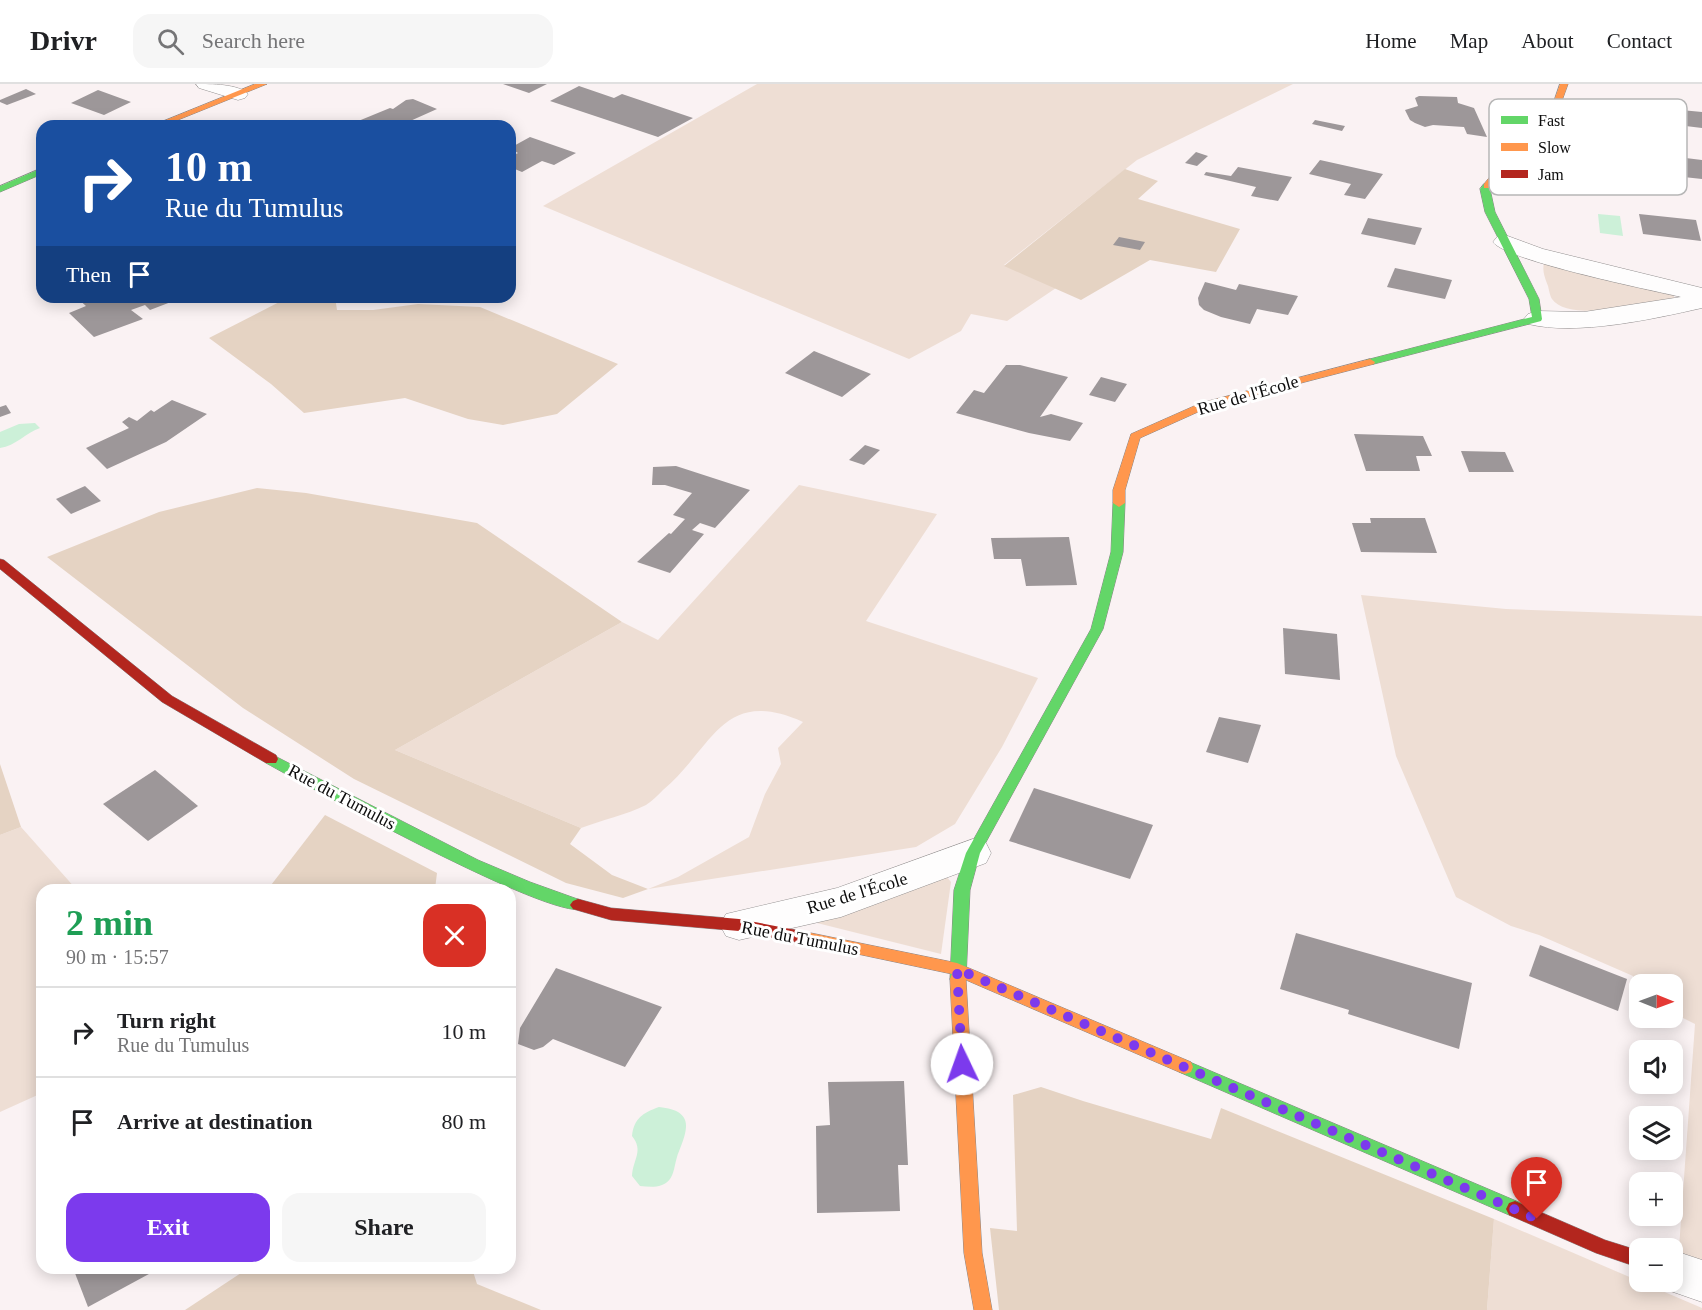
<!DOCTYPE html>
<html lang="en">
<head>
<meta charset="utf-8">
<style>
  :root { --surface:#fff; --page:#f6f6f6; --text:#202124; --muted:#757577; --line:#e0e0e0; --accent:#7c3aed }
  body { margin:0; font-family:Georgia,serif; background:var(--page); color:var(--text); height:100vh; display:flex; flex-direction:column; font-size:22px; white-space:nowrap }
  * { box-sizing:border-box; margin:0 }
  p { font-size:20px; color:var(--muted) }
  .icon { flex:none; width:33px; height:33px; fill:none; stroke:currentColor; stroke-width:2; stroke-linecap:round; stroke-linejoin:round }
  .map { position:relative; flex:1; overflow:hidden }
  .panel { position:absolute; left:36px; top:800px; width:480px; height:390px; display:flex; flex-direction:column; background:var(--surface); border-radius:18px; box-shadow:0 3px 15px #0003 }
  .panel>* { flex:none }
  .guide { position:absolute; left:36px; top:36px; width:480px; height:183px; border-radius:18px; box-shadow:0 3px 15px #0003; background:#1a4fa0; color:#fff; overflow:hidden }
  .needle { width:39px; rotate:91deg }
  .tools { position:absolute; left:1629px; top:890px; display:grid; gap:12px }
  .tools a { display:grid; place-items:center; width:54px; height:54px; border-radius:12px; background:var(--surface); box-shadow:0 3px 15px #0003; font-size:30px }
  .pin { position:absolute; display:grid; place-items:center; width:51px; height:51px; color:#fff; margin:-62px -26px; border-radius:50% 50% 50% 0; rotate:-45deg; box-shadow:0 0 6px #0007 }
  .pin .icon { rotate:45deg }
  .me { position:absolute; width:66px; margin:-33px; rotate:357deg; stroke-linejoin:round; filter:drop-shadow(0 0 4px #0008) }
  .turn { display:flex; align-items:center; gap:21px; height:126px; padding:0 30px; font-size:27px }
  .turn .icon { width:78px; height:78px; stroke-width:2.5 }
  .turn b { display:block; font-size:42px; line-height:51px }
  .then { display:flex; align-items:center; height:57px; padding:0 30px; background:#0003; gap:12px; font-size:22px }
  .round { display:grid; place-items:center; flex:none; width:63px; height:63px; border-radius:18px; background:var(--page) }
  .overview { display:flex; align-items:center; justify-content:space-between; height:102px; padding:0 30px }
  h1 { font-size:36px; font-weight:600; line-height:45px; color:#1e9e55 }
  .button { display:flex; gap:12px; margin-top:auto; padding:12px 30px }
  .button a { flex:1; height:69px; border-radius:18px; background:var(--accent); color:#fff; font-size:24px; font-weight:600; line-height:69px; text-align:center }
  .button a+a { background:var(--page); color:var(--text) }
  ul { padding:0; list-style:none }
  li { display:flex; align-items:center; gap:18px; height:90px; padding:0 30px; border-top:2px solid var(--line) }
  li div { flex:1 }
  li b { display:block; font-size:22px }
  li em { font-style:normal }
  header { display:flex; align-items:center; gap:36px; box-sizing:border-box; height:84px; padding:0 30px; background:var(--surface); border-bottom:2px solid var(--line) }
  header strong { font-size:28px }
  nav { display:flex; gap:33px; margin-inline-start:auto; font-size:21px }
  .search { width:420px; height:54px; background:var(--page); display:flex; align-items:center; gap:15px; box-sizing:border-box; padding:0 21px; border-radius:18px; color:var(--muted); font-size:22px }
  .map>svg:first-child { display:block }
  .green { fill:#eeded4 }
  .forest { fill:#e5d3c3 }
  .water { fill:#ccf0d8 }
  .building { fill:#9d9799 }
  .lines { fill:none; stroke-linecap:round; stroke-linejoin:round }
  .street-casing { stroke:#939090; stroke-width:1 }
  .fast-casing { stroke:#8a8687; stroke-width:1 }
  .slow-casing { stroke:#8a8687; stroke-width:1 }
  .jam-casing { stroke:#8a8687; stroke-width:1 }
  .street { fill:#fefdfd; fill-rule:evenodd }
  .fast { fill:#63d668; fill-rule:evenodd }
  .slow { fill:#ff974d; fill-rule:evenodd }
  .jam { fill:#b3261e; fill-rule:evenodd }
  .route { stroke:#7c3aed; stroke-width:10; stroke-dasharray:0 18 }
  .labels { text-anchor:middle; stroke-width:6; stroke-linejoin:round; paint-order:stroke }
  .street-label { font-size:18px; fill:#0c0c0c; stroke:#fff }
  .key { fill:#fff; stroke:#b6b6b6; stroke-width:1.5 }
  .key-label { font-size:16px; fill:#0c0c0c }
</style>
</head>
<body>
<header>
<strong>Drivr</strong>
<div class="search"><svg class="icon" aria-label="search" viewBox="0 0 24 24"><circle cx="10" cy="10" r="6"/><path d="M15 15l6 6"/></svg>Search here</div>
<nav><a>Home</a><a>Map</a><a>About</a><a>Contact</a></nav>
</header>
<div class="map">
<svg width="1702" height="1226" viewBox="0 0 1702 1226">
  <rect width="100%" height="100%" fill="#faf2f3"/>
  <!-- green -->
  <g class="green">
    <polygon points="757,0 1293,0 1137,76 1004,181 1056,204 1007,237 971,230 961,247 909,275 543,122"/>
    <path d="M1544,179L1673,210L1675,215C1650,220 1568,239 1552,215C1550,212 1549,206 1548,202C1545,194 1542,187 1544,179Z"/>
    <path d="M799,401L937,430L866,537L1038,594L1002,663L955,740L916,763L648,805L678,793L749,753L765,710L781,680L778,664L803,638C722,602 714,663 663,706C658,711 652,717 646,721C626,731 602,736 581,744L395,666L622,538L658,556Z"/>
    <polygon points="1361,511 1506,525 1702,532 1702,1184 1678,1178 1695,940 1673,929 1672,900 1640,900 1639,913 1635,911 1633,892 1539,851 1511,842 1456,813 1396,672"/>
    <polygon points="21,743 76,805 42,806 42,1009 0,1028 0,751"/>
    <polygon points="946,792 951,798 941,870 817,839"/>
    <polygon points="1494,1135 1702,1224 1702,1226 1487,1226"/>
  </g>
  <!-- forest -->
  <g class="forest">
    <polygon points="1125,85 1158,97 1138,115 1240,145 1216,188 1150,176 1081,216 1004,182"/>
    <polygon points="289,213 335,213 337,226 373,226 418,220 480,223 618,280 557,330 503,341 468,335 405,314 304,329 271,300 209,254"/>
    <polygon points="257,404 306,409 477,439 622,538 395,666 581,744 570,760 612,791 648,805 623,814 566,799 354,695 243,624 47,473 159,428"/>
    <polygon points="0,680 21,743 0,751"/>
    <polygon points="325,731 437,789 435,805 268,805"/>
    <polygon points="1041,1003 1083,1017 1211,1055 1221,1024 1494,1135 1487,1226 999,1226 990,1144 1017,1147 1013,1011"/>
    <polygon points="243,1184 472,1184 477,1200 541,1226 185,1226 244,1187"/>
  </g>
  <!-- water -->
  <g class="water">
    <polygon points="1598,130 1620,132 1623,152 1600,149"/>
    <path d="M35,339L40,344C25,349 16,362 0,364V348L19,340Z"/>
    <path d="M659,1023C697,1027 687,1047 677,1073C675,1079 674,1090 670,1095C662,1105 650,1103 640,1102L632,1092C633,1075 644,1067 632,1052C634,1034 643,1029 659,1023Z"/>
  </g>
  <!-- building -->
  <g class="building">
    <polygon points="503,0 547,0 529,9"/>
    <polygon points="579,2 614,14 622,10 693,34 658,53 550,17"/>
    <polygon points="26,5 36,10 7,21 0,18 0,16"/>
    <polygon points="98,6 131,18 104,31 71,19"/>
    <polygon points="1419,12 1457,13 1458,19 1474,24 1487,53 1467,50 1464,43 1433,41 1425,43 1415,39 1410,36 1405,26 1418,22 1415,14"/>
    <polygon points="413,15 437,25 399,42 351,40 390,24 393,25 406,16"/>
    <polygon points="1660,24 1702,28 1702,44 1661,39"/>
    <polygon points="1315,36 1345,42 1342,47 1312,40"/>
    <polygon points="530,53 576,69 554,81 542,77 522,88 510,83 510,73 518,69 510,64"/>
    <polygon points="1196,68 1208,72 1197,82 1185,79"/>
    <polygon points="1653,70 1702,76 1702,95 1656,90"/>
    <polygon points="1320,76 1383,90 1365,115 1344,111 1351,100 1309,90"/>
    <polygon points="1238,83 1292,93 1278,117 1251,112 1256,103 1204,91 1206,88 1231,92"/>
    <polygon points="1639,130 1696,136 1701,157 1643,150"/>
    <polygon points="1368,134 1422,144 1415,161 1361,150"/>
    <polygon points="1119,153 1145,158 1140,166 1113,161"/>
    <polygon points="1395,184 1452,196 1445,215 1387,203"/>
    <polygon points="1205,198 1236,206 1239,200 1298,212 1288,231 1257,225 1250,240 1221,233 1204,226 1199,221 1198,214"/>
    <polygon points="76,213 184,213 150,226 145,221 131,226 143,235 94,253 69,229 86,222"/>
    <polygon points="814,267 871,290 842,313 785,289"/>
    <polygon points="1006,281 1020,281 1068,293 1040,333 1051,330 1083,339 1070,357 1029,349 956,329 974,306 984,309"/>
    <polygon points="1101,293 1127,300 1115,318 1089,311"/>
    <polygon points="172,316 207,330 166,358 107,385 86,364 129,344 122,338 129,333 137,337 151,326 154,328"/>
    <polygon points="6,321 11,329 0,333 0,323"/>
    <polygon points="1354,350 1423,352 1432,372 1416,372 1420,387 1366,387"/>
    <polygon points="865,361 880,366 864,381 849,376"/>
    <polygon points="1461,367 1505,368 1514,388 1469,388"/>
    <polygon points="676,382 750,406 715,444 700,439 692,446 704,450 670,489 637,478 669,449 671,450 685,435 673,431 692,409 665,401 652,401 653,383"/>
    <polygon points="85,402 101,417 71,430 56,415"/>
    <polygon points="1370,434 1425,434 1437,469 1361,468 1352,439 1371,439"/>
    <polygon points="1069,453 1077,501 1026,502 1021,475 994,475 991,454"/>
    <polygon points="1283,544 1337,550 1340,596 1285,590"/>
    <polygon points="1219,633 1261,641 1248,679 1206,668"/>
    <polygon points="155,686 198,722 148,757 103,720"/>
    <polygon points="1034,704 1153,741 1130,795 1009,757"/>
    <polygon points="1296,849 1472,899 1459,965 1348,930 1349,926 1280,905"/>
    <polygon points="1540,861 1627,895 1618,927 1529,892"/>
    <polygon points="556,884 662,923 625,983 553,955 543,963 534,966 518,960 520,944"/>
    <polygon points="904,997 908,1081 898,1081 900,1127 817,1129 816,1042 830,1041 828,998"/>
    <polygon points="73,1184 160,1184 88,1223"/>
  </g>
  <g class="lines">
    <!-- street casing -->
    <g class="street-casing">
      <g id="street">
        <path d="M196,0C211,0 239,0 248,10L245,14L238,16L199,4Z"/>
        <path d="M1505,151L1543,165L1702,204V224C1653,235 1577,252 1528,240L1524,235L1528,230L1537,227L1584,228L1681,213C1651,206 1507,177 1493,158L1497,153Z"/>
        <polygon points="973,755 986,759 991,769 986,779 841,833 739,856 726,852 720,841 726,830 837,804"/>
        <polygon points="1672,1166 1702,1176 1702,1218 1656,1202 1654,1197 1672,1197"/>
      </g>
    </g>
    <!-- fast casing -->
    <g class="fast-casing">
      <g id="fast">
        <polygon points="42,84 42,90 0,108 0,102"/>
        <polygon points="1484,100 1492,102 1490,105 1495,128 1539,215 1542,235 1541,237 1374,280 1366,280 1366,276 1532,233 1529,215 1485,128 1480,105"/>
        <polygon points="1119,415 1125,419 1123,468 1103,545 980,769 970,806 966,895 964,900 958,901 952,900 950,895 954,806 966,769 1091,545 1111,468 1113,419"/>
        <path d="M271,670L478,776L530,798L583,817L586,821L583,825C550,836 309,703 266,679L264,675L266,671Z"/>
        <polygon points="1185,976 1521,1119 1524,1125 1521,1131 1515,1133 1509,1131 1179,988 1177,983 1179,978"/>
      </g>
    </g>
    <!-- slow casing -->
    <g class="slow-casing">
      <g id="slow">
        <polygon points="255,0 267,0 163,42 151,42"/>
        <polygon points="1560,0 1568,0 1555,36 1540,55 1512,77 1490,104 1484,104 1484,100 1506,73 1534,51 1548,34"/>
        <polygon points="1370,275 1375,278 1374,280 1209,323 1140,354 1125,406 1125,419 1119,423 1113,419 1113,406 1131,350 1201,319"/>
        <polygon points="801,847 957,879 1191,978 1193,983 1191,988 1185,990 1179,988 966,896 982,1169 992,1226 974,1226 964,1169 950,895 952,890 796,857 793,853 796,849"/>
      </g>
    </g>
    <!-- jam casing -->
    <g class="jam-casing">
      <g id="jam">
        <polygon points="0,475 4,476 172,612 276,671 278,675 276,679 266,679 162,618 0,485"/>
        <polygon points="578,815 611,824 739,835 801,847 806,849 809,853 806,857 801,859 739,847 611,836 573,825 570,821 573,817"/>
        <polygon points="1515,1117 1605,1156 1640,1167 1640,1184 1596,1169 1509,1131 1506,1125 1509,1119"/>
      </g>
    </g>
    <!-- street -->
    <use href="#street" class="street"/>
    <!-- fast -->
    <use href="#fast" class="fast"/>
    <!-- slow -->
    <use href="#slow" class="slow"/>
    <!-- jam -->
    <use href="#jam" class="jam"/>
  </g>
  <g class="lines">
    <!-- route -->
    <polyline class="route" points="962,980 957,885 1537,1135"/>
  </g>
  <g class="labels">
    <!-- street labels -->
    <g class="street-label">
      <text transform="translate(1248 311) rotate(-16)" y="6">Rue de l'École</text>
      <text transform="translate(342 713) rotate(28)" y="6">Rue du Tumulus</text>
      <text transform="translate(857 809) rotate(-17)" y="6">Rue de l'École</text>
      <text transform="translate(800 854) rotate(11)" y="6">Rue du Tumulus</text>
    </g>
  </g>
  <!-- legend -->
  <rect x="1489" y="15" width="198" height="96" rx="9" class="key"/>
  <rect x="1501" y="32" width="27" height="8" fill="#63d668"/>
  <rect x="1501" y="59" width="27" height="8" fill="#ff974d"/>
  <rect x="1501" y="86" width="27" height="8" fill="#b3261e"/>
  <g class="key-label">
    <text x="1538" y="42">Fast</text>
    <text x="1538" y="69">Slow</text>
    <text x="1538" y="96">Jam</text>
  </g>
</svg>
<div class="tools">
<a><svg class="needle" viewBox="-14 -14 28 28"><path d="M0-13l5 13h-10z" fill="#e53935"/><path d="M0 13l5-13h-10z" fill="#757577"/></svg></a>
<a><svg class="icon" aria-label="sound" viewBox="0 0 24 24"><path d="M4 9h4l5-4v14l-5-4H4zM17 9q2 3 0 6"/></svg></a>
<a><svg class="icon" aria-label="layers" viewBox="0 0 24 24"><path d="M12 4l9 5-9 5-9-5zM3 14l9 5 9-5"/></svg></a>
<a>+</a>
<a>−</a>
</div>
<div class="pin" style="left:1537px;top:1135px;background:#d93025"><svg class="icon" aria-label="arrive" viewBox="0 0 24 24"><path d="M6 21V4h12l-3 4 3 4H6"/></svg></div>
<svg class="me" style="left:962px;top:980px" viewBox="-20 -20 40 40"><circle r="19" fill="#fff"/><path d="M0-13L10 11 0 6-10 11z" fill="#7c3aed"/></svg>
<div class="guide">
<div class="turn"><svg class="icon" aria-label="right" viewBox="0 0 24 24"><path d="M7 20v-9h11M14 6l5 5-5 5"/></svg><div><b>10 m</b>Rue du Tumulus</div></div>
<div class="then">Then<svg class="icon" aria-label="arrive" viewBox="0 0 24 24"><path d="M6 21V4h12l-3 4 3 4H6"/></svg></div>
</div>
<section class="panel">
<div class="overview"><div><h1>2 min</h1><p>90 m · 15:57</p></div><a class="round" style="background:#d93025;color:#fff"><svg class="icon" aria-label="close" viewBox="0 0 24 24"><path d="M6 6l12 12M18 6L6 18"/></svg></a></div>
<ul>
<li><svg class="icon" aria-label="right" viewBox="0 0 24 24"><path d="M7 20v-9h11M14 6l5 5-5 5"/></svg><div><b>Turn right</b><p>Rue du Tumulus</p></div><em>10 m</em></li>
<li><svg class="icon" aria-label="arrive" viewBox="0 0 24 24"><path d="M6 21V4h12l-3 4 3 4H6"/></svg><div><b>Arrive at destination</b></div><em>80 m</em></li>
</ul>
<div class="button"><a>Exit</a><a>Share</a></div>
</section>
</div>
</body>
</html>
